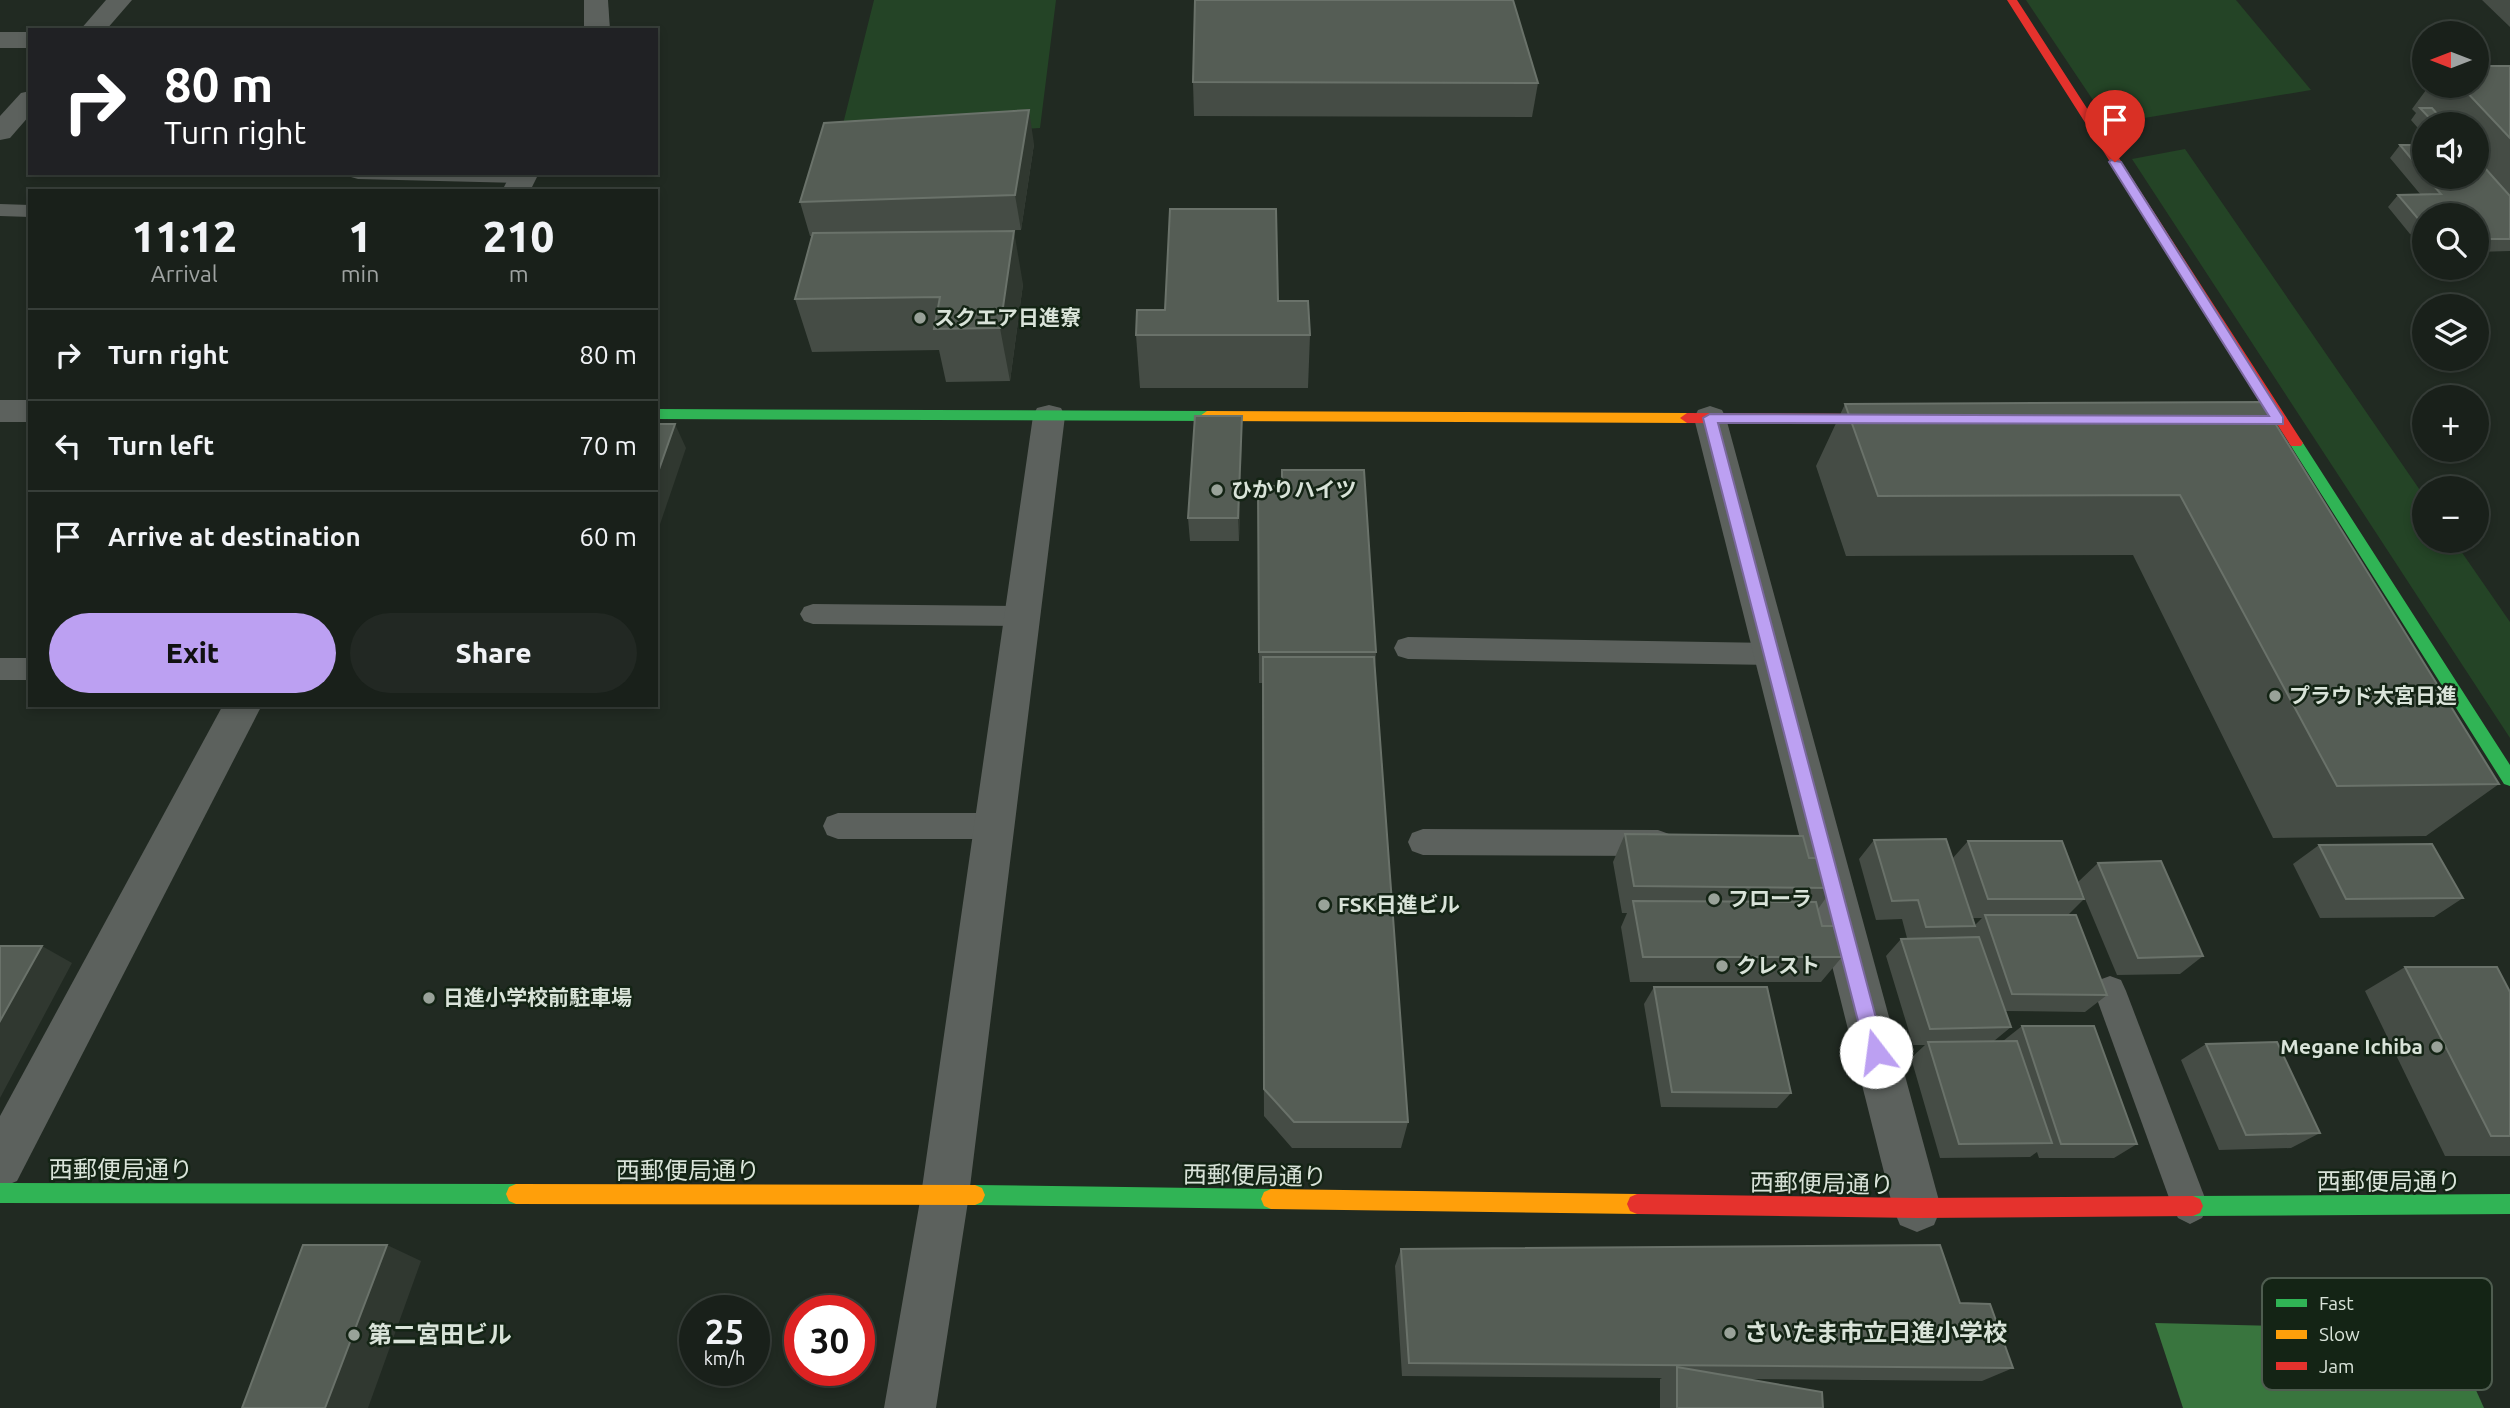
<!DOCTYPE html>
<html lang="en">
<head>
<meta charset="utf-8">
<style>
  :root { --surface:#19201a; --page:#222823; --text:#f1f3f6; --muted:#9fa3a2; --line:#373e39; --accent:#bca0f2 }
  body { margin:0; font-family:Ubuntu,"Noto Sans JP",sans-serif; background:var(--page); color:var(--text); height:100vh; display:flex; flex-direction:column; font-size:26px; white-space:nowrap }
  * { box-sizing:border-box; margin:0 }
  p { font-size:23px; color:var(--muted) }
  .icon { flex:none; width:38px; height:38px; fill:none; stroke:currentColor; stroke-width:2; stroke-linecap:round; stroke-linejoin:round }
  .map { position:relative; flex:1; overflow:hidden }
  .side { position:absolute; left:28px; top:189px; width:630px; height:518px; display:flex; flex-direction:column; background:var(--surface); border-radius:0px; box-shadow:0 4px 10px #0003,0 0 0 2px var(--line) }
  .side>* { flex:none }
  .guide { position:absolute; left:28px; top:28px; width:630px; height:147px; border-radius:0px; box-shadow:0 4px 10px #0003,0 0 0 2px var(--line); background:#202124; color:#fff; overflow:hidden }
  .needle { width:46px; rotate:270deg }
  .controls { position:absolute; left:2412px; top:21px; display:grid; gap:14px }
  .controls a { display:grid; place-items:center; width:77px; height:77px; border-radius:50%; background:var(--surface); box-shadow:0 4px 10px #0003,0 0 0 2px var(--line); font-size:35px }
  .speed { position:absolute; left:679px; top:1295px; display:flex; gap:14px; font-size:35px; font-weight:700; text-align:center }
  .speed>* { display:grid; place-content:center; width:91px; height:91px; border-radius:50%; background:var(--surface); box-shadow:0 4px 10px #0003,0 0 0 2px var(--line); line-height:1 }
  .speed small { font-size:18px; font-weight:400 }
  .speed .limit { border:10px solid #d22; background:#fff; color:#111 }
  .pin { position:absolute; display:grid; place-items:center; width:60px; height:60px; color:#fff; margin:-72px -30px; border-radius:50% 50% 50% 0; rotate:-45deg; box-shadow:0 0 7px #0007 }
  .pin .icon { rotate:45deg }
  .me { position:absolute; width:77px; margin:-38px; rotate:345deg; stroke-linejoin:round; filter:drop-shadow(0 0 5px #0008) }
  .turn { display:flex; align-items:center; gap:24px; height:147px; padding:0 21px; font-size:32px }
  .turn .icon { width:91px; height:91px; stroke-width:2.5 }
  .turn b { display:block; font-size:49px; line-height:60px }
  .eta { display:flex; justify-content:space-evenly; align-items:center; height:119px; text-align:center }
  .eta b { font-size:42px; font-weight:800; line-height:49px }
  .cta { display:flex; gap:14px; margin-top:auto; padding:14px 21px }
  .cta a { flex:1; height:80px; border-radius:42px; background:var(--accent); color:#111; font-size:28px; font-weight:800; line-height:80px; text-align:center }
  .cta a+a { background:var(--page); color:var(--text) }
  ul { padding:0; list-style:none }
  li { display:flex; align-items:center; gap:21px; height:91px; padding:0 21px; border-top:2px solid var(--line) }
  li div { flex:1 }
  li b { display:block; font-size:26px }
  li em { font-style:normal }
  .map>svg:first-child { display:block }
  .green { fill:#244426 }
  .water { fill:#39753e }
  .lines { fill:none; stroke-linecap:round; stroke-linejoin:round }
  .lane { fill:#5c615d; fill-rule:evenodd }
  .street { fill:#5c615d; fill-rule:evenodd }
  .fast { fill:#30b455; fill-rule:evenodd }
  .slow { fill:#ff9f0a; fill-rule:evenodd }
  .jam { fill:#e5322d; fill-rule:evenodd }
  .wall { fill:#454c45; fill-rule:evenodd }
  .shaded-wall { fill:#303830 }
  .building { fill:#555d55; stroke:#6a726a; stroke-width:2 }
  .route { fill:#bca0f2; stroke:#7a689d; stroke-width:2 }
  .poi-dot { fill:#99a299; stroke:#142415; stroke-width:2.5 }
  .labels { text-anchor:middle; stroke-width:5; stroke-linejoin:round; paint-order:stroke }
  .poi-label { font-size:21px; font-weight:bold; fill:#d9e3d9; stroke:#142415; text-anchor:start }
  .near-street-label { font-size:24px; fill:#d9e3d9; stroke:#142415 }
  .near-poi-label { font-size:24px; font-weight:bold; fill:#d9e3d9; stroke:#142415; text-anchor:start }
  .key { fill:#142415; stroke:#4f5d50; stroke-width:2 }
  .key-label { font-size:19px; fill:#d9e3d9 }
</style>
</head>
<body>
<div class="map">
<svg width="2510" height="1408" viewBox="0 0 2510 1408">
  <rect width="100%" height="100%" fill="#212a22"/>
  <!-- green -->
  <g class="green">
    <polygon points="874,0 1056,0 1040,128 839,140"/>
    <polygon points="2026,0 2236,0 2311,90 2109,124"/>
    <polygon points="2185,149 2424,496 2424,541 2454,541 2510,622 2510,738 2132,159"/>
  </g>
  <!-- water -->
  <polygon class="water" points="2155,1323 2449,1330 2484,1408 2183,1408"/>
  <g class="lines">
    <!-- lane -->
    <g class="lane">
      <polygon points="348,173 531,173 533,177 530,181 523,183 358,179 351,177"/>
      <polygon points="0,204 30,205 30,217 0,216"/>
      <polygon points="813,604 1022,606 1031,609 1035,616 1031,623 1022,626 813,624 804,621 800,614 804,607"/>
      <polygon points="1408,637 1772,643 1782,646 1786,654 1782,662 1772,665 1408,659 1398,656 1394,648 1398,640"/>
      <rect x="0" y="658" width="30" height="22"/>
      <polygon points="838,813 993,813 1004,817 1008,826 1004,835 993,839 838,839 827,835 823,826 827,817"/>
      <polygon points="1423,829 1658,830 1669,834 1673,843 1669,852 1658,856 1423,855 1412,851 1408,842 1412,833"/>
      <polygon points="2110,976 2121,980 2126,991 2208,1206 2202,1218 2190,1224 2178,1218 2172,1206 2094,991 2099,980"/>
    </g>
    <!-- street -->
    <g class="street">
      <polygon points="106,0 132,0 106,30 80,30"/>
      <polygon points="584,0 608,0 610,30 584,30"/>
      <rect x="0" y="32" width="30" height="16"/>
      <polygon points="30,91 30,115 10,138 0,140 0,116 21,93"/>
      <polygon points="511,173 539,173 530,191 502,191"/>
      <rect x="0" y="400" width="30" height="22"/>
      <polygon points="1049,405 1061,408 1065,416 969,1195 936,1408 884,1408 921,1195 1033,416 1037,408"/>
      <polygon points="1710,406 1722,410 1726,418 1941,1208 1934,1225 1917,1232 1900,1225 1893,1208 1694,418 1698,410"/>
      <polygon points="223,705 262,705 17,1181 0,1188 0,1116"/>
    </g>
    <!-- fast -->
    <g class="fast">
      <polygon points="656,409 1207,411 1214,416 1207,421 656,419"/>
      <polygon points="2296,438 2301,440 2510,765 2510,786 2504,784 2291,446 2289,443 2291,440"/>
      <polygon points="0,1183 516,1184 523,1187 526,1194 523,1201 516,1204 0,1203"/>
      <polygon points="975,1185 1271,1189 1278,1192 1281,1199 1278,1206 1271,1209 975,1205 968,1202 965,1195 968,1188"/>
      <polygon points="2510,1194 2510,1214 2193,1216 2186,1213 2183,1206 2186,1199 2193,1196"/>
    </g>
    <!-- slow -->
    <g class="slow">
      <polygon points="1207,411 1687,413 1694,418 1687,423 1207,421 1200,416"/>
      <polygon points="516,1184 975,1185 982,1188 985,1195 982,1202 975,1205 516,1204 509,1201 506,1194 509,1187"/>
      <polygon points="1271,1189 1637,1194 1644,1197 1647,1204 1644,1211 1637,1214 1271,1209 1264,1206 1261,1199 1264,1192"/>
    </g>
    <!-- jam -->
    <g class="jam">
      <polygon points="2007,0 2017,0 2301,440 2303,443 2301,446 2291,446"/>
      <polygon points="1687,413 1890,414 1897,419 1890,424 1687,423 1680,418"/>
      <polygon points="1637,1194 1917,1198 2193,1196 2200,1199 2203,1206 2200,1213 2193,1216 1917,1218 1637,1214 1630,1211 1627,1204 1630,1197"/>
    </g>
  </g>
  <!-- wall -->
  <g class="wall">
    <polygon points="2482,0 2510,0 2510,27"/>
    <polygon points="2510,66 2510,251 2476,252 2476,215 2424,215 2424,233 2410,234 2388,207 2398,195 2421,195 2390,158 2400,145 2424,145 2424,177 2476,177 2476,124 2424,124 2424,135 2411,120 2416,113 2412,109 2429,86 2476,86"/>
    <polygon points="1193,82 1538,83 1532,117 1194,116"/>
    <polygon points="1034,144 1021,230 971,231 1023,284 1010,381 946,382 939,350 812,352 795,299 812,236 810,236 800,202"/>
    <polygon points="1278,301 1310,335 1308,388 1140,388 1136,335 1165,310"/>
    <polygon points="2262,402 2499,784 2426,836 2273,838 2133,555 1846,556 1816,466 1845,404"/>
    <polygon points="1242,416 1239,541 1190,541 1188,518"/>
    <polygon points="1282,470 1376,652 1375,666 1408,1122 1401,1148 1292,1148 1264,1116 1262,683 1259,683 1258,486 1282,486"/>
    <polygon points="1625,834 1809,858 1833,888 1818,909 1822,926 1842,957 1821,982 1630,982 1621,927 1627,913 1622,913 1613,862"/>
    <path d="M1874,840L1952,859L1968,841L2084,899L2068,915L2107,995L2085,1012L2005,1011L2011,1027L1994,1041H2003L2022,1026L2137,1144L2114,1158H2039L2037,1152L2030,1157L1940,1158L1911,1058L1925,1045H1913L1886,956L1901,939L1907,938L1902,919L1876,920L1859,859ZM1973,918H1982L1975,925Z"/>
    <polygon points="2319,845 2463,898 2434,917 2320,918 2293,864"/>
    <polygon points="2098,863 2203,956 2180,974 2117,975 2078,882"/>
    <polygon points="2405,967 2510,992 2510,1156 2445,1156 2365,991"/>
    <polygon points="1654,987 1791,1093 1777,1108 1661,1107 1644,1004"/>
    <polygon points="2206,1044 2320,1133 2291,1148 2219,1150 2181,1060"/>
    <polygon points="1401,1249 1960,1303 2013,1368 1982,1381 1743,1379 1823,1408 1660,1408 1660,1379 1662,1378 1402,1376 1395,1266"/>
  </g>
  <!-- shaded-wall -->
  <g class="shaded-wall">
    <polygon points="1029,110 1034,144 1021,230 1015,195"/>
    <polygon points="1014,231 1023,284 1010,381 1000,328"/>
    <polygon points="1242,416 1242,440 1239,541 1238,518"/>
    <polygon points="675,424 686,448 656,536 656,478"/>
    <polygon points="42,946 72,963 0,1098 0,1021"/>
    <polygon points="387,1245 421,1261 368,1408 325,1408"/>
  </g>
  <!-- building -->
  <g class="building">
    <polygon points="1195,0 1513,0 1538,83 1193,82"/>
    <polygon points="2476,66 2510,66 2510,138 2461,86 2476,86"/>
    <polygon points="2420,108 2432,108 2446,124 2435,124"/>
    <polygon points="1029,110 1015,195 800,202 824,123"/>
    <polygon points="2400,145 2424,145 2424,174"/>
    <polygon points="2476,158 2510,196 2510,239 2485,239 2476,229 2476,215 2424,215 2424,221 2420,221 2398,195 2441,194 2426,177 2476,177"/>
    <polygon points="1170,209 1276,209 1278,301 1308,301 1310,335 1136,335 1137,310 1165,310"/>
    <polygon points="1014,231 1000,328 934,329 940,297 795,299 813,233"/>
    <polygon points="2262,402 2499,784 2337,786 2180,495 1878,496 1845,404"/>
    <polygon points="1195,416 1242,416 1238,518 1188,518"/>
    <polygon points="656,424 675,424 656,478"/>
    <polygon points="1282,470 1364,470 1376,652 1259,652 1258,486 1282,486"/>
    <polygon points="1263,657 1374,657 1408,1122 1294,1122 1264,1089"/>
    <polygon points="1625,834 1803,836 1809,858 1825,858 1833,888 1634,886"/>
    <polygon points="1946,839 1975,926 1926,927 1918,900 1892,901 1874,840"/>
    <polygon points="1968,841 2062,841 2084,899 1988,899"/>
    <polygon points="2432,844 2463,898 2346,899 2319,845"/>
    <polygon points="2161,861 2203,956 2138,958 2098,863"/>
    <polygon points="1633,901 1816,902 1822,926 1834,926 1842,957 1643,957"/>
    <polygon points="1985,915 2076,915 2107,995 2012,994"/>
    <polygon points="1979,937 2011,1027 1930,1029 1901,939"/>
    <polygon points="0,946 42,946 0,1021"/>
    <polygon points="2405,967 2497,967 2510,992 2510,1136 2491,1136"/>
    <polygon points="1654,987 1767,987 1791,1093 1672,1092"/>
    <polygon points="2022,1026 2094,1026 2137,1144 2061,1144"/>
    <polygon points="2017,1041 2052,1143 1959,1144 1928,1042"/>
    <polygon points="2277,1042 2320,1133 2246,1135 2206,1044"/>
    <polygon points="303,1245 387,1245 325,1408 242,1408"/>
    <polygon points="1940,1245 1960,1303 1990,1304 2013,1368 1409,1363 1401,1249"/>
    <polygon points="1677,1367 1822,1392 1823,1408 1677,1408"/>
  </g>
  <!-- route -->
  <polygon class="route" points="2111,160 2121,162 2283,417 2283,424 1718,423 1885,1052 1882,1059 1876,1061 1869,1059 1866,1052 1703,418 1710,414 2269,416 2109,162"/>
  <!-- markers -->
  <g class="poi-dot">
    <circle cx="920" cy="318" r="7"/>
    <circle cx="1217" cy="490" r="7"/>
    <circle cx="2275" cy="696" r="7"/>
    <circle cx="1714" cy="899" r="7"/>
    <circle cx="1324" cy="905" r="7"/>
    <circle cx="1722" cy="966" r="7"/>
    <circle cx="429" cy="998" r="7"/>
    <circle cx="2437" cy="1047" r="7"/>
    <circle cx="1730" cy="1333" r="7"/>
    <circle cx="354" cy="1335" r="7"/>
  </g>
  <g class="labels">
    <!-- poi labels -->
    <g class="poi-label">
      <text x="934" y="325">スクエア日進寮</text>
      <text x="1231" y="497">ひかりハイツ</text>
      <text x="2289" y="703">プラウド大宮日進</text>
      <text x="1728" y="906">フローラ</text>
      <text x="1338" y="912">FSK日進ビル</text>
      <text x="1736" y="973">クレスト</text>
      <text x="443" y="1005">日進小学校前駐車場</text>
      <text x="2423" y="1054" text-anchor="end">Megane Ichiba</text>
    </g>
    <!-- near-street labels -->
    <g class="near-street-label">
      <text x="121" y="1178">西郵便局通り</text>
      <text x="688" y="1179">西郵便局通り</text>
      <text transform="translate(1255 1176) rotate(1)" y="8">西郵便局通り</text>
      <text x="2389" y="1190">西郵便局通り</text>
      <text transform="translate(1822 1184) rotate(1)" y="8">西郵便局通り</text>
    </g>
    <!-- near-poi labels -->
    <g class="near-poi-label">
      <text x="1744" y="1341">さいたま市立日進小学校</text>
      <text x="368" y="1343">第二宮田ビル</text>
    </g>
  </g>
  <!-- legend -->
  <rect x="2262" y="1278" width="230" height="112" rx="10" class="key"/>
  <rect x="2276" y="1299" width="31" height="8" fill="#30b455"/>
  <rect x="2276" y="1330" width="31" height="9" fill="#ff9f0a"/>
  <rect x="2276" y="1362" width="31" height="8" fill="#e5322d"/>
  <g class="key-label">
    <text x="2319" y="1310">Fast</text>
    <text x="2319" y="1341">Slow</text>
    <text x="2319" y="1373">Jam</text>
  </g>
</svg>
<div class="controls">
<a><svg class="needle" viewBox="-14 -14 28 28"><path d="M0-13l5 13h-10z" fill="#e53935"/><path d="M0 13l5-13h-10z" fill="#9fa3a2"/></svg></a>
<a><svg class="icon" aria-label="sound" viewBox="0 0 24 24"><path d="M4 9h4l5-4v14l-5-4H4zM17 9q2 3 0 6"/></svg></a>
<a><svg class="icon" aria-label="search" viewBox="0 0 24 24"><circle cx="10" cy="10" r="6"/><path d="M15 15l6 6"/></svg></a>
<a><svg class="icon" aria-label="layers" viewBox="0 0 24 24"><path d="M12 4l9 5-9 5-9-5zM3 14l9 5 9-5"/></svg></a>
<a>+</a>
<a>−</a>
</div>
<div class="speed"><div>25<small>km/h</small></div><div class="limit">30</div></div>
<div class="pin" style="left:2115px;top:162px;background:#d93025"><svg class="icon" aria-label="arrive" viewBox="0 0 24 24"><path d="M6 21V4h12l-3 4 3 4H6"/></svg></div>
<svg class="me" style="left:1876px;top:1052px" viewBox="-20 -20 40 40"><circle r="19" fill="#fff"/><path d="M0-13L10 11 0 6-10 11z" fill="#bca0f2"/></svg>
<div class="guide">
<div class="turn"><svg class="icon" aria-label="right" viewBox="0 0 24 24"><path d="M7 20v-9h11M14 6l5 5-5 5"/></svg><div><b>80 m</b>Turn right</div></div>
</div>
<section class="side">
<div class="eta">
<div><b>11:12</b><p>Arrival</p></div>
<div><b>1</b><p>min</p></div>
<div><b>210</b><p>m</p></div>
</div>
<ul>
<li><svg class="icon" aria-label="right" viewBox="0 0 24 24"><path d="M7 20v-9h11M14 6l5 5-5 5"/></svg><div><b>Turn right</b></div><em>80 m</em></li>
<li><svg class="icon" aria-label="left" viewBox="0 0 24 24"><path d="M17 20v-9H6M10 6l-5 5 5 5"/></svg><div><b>Turn left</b></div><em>70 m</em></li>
<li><svg class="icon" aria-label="arrive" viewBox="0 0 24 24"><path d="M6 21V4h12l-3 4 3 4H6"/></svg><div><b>Arrive at destination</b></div><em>60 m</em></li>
</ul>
<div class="cta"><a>Exit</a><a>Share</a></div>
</section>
</div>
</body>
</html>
